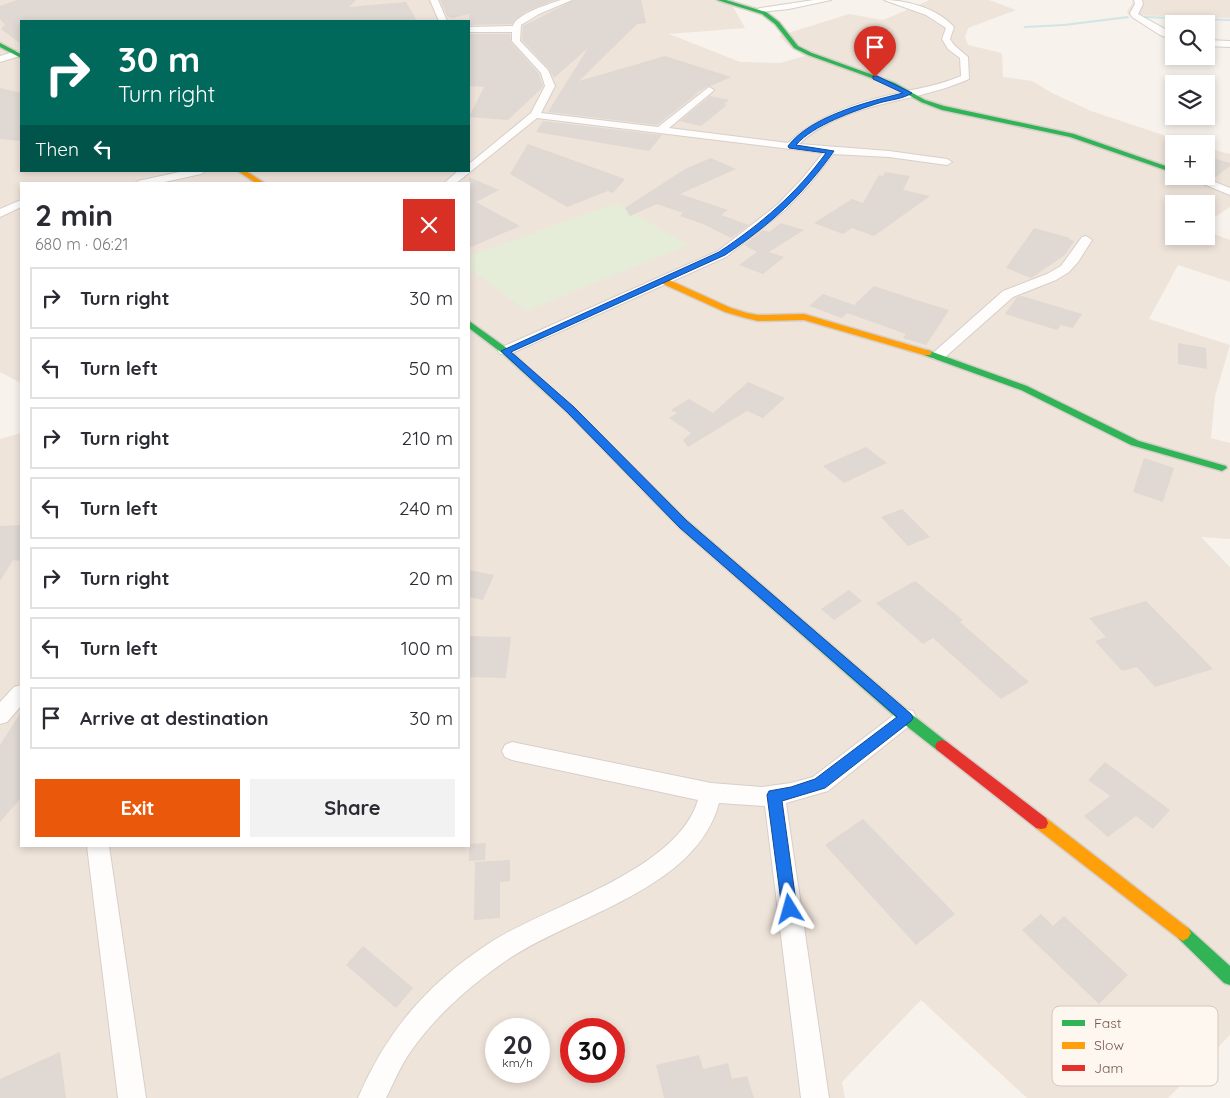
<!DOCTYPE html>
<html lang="en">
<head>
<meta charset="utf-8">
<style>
  :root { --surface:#fff; --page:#f2f2f3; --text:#2b2b33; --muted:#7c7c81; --line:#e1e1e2; --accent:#ea580c }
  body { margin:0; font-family:Quicksand,sans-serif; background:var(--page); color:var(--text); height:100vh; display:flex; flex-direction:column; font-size:19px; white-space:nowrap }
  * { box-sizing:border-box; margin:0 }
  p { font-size:16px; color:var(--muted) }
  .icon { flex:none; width:28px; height:28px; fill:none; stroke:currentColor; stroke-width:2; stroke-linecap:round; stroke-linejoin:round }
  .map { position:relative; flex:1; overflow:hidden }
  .side { position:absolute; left:20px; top:182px; width:450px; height:665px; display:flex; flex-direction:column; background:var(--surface); border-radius:0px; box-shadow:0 2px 8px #0003 }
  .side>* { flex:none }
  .guide { position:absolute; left:20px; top:20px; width:450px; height:152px; border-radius:0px; box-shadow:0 2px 8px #0003; background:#00695c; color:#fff; overflow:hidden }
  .tools { position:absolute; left:1165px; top:15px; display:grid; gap:10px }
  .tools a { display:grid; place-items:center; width:50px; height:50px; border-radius:0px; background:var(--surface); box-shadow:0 2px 8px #0003; font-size:25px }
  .speed { position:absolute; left:485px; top:1018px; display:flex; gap:10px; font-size:25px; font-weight:700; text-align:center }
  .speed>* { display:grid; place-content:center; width:65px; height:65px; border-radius:50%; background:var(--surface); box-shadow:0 2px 8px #0003; line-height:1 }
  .speed small { font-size:12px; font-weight:400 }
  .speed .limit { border:8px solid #d22; background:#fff; color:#111 }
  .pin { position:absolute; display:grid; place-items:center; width:42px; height:42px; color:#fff; margin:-51px -21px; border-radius:50% 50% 50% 0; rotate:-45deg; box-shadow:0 0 5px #0007 }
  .pin .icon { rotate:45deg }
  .me { position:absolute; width:55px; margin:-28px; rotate:352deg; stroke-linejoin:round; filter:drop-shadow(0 0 4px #0008) }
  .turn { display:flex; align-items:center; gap:18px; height:105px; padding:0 15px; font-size:22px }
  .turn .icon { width:65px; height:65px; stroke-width:2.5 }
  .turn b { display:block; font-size:35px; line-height:42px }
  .then { display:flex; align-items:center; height:48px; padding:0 15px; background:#0003; gap:10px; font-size:19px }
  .round { display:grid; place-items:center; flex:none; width:52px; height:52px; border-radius:0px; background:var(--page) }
  .head { display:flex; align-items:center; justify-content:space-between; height:85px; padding:0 15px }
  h1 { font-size:30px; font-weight:800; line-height:38px }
  .cta { display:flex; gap:10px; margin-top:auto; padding:10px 15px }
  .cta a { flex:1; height:58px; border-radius:0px; background:var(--accent); color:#fff; font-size:20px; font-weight:800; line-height:58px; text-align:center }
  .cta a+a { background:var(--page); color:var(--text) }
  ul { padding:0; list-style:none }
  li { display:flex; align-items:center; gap:15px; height:62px; margin:0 10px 8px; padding:0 5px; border:2px solid var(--line); border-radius:0px }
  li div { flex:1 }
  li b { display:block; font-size:19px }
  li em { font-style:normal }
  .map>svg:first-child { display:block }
  .residential { fill:#efe4da; fill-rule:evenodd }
  .green { fill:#e5ecd8 }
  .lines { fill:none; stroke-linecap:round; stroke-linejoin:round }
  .stream { fill:#cfe5e6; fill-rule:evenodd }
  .building { fill:#e0d8d2 }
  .street-casing { stroke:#d6cfca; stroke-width:2 }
  .fast-casing { stroke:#d6cec9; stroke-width:3 }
  .slow-casing { stroke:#d6cec9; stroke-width:3 }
  .jam-casing { stroke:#d6cec9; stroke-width:3 }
  .street { fill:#fefdfc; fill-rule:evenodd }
  .fast { fill:#30b455; fill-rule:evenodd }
  .slow { fill:#ff9f0a; fill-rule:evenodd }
  .jam { fill:#e5322d; fill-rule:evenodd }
  .route { fill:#1a73e8; stroke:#114b97 }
  .key { fill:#fef7ef; stroke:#d4c8bf; stroke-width:1 }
  .key-label { font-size:14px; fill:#73594e }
</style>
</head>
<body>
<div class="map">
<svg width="1230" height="1098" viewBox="0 0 1230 1098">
  <rect width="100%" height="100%" fill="#f7f2ec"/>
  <!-- residential -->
  <g class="residential">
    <path d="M0,0H734L733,7L745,28L669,34L740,62L780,63L805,56L791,48L779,36L849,14L883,20L930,0H989L1016,10L968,28L965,37L968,45L1002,53L1003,77L1032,81L1052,93L1091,111L1190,144H1174V176H1206V148L1230,154V207L1206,223V204H1174V236H1206V231L1230,240V282L1178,265L1149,319L1230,345L1215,396L1211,438L1230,443V539L1201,537L1230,567V1035L1168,1098H1027L921,1000L842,1082L845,1098H0V439L21,433V846H469V184H21V383L0,372ZM21,21H469V171H21ZM496,1029H539V1071H496ZM571,1029H614V1071H571Z"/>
    <polygon points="1132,0 1230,0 1230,18 1128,15 1127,12 1133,2"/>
  </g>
  <!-- green -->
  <polygon class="green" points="616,203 688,245 526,311 469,268 469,256"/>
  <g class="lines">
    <!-- stream -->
    <g class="stream">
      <polygon points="1128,16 1129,18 1064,26 1025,28 1023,27 1025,26 1064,24"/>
      <polygon points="1144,16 1230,19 1230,21 1143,18"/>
    </g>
  </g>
  <!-- building -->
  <g class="building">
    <polygon points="17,0 356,0 349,7 406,2 417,21 21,21 21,44 1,29 5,25 0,19 0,6"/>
    <polygon points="440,0 555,0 525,12 512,24 469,25 469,14 452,18 447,16"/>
    <polygon points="574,0 641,0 646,23 637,24 579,81 665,56 731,77 711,86 708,86 696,93 698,93 657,125 548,112 588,48 554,78 549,69 522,40 523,26"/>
    <polygon points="469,34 510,34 511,42 539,74 543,86 541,89 508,120 469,117 484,87 469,86"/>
    <polygon points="0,88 21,93 21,141 0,139"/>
    <polygon points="710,96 729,100 724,104 727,105 701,126 680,121"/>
    <polygon points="543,121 662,135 649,151 536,132"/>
    <polygon points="528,144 625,179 613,193 608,191 567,207 510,174"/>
    <polygon points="1206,156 1230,163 1230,166 1213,179 1206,176"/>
    <polygon points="711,158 736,169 680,194 728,210 721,215 749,225 731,238 703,224 680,216 683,213 657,204 630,216 625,208 685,169"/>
    <polygon points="885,172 910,176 903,190 930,196 874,236 852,228 843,234 814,223 852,199 863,203 879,175 883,176"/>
    <polygon points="469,177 499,190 476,202 520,226 469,248"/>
    <polygon points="781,223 804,230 769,252 784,257 763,274 739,265 757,252 744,245 763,230 769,232"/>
    <polygon points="1034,228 1070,238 1069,239 1074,241 1065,255 1031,278 1006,268"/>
    <polygon points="874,286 929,304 949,310 926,345 903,338 906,334 847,313 842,318 809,306 823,294 854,305"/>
    <polygon points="1022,296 1082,314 1073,328 1061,325 1057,330 1005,314 1017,297"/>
    <polygon points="1178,343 1206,348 1207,369 1178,364"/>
    <polygon points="748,382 785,398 763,418 747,411 688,447 683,440 691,433 669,418 677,413 671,410 689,399 713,413"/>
    <polygon points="866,447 887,463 844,483 823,466"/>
    <polygon points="1144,458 1174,468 1163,502 1133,492"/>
    <polygon points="902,509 930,537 908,546 881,517"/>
    <polygon points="21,525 21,561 13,560 0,581 0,526"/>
    <polygon points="469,570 494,575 483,600 469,597"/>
    <polygon points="915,581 963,620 960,622 1029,682 1001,699 933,638 923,644 876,603"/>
    <polygon points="849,590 862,601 834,620 821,609"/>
    <polygon points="1146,601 1213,669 1155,687 1137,667 1122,671 1095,641 1106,637 1089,618"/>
    <polygon points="469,636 511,637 506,678 469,677"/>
    <polygon points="21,712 21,798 0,822 0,745"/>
    <polygon points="1105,762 1170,810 1153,829 1136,816 1108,837 1084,816 1110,796 1088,780"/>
    <polygon points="863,819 955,914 916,945 825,845"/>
    <polygon points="486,843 485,860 469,861 469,844"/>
    <polygon points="510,860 510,881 500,882 500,918 474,920 475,862"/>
    <polygon points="1041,914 1053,926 1064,916 1128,975 1099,1004 1022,930"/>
    <polygon points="363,946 413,988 396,1008 346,965"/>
    <polygon points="60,1052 66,1098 0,1098 0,1079"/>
    <polygon points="699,1055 703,1069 728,1063 732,1079 747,1076 754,1098 664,1098 656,1065"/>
  </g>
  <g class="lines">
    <!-- street casing -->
    <g class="street-casing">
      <g id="street">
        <polygon points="430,0 438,0 447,21 439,21"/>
        <path d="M561,0H572L539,14L521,25L520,41L548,70L555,86L541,113L658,127L709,87L714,90L712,92L669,128L788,143C818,115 860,101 899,93C920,88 941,85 961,76L960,58L948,49L942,39L946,28L926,15L884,0C908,0 938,9 954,27L950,39L954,45L968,57L969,79C914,104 846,100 799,144L889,151L947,159L952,162L947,165L889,157L833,154L810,184L785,210L726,257L510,354H500L498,351L500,348L718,251L777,205L802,179L823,153L537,118L455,184H443L458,171H469V164L531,113L545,86L541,73L512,41V32H469V27L513,26C516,14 549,4 561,0Z"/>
        <polygon points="814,0 831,0 789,9 760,12 756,10 760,8"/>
        <polygon points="1134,0 1142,0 1143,4 1138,14 1174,34 1174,40 1160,35 1132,17 1130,13 1135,4"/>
        <polygon points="1206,40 1230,41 1230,47 1206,46"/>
        <polygon points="17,51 21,54 20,56 0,62 0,56"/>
        <polygon points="184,171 206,171 201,174 155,184 133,184 138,181"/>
        <polygon points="1184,176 1200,176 1230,188 1230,195"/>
        <polygon points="21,200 21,207 0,217 0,209"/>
        <polygon points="1086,236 1092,240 1078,262 1069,272 1056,280 1013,297 943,359 933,359 931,356 933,353 1003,291 1047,274 1061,266 1082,237"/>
        <polygon points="21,685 21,706 7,722 0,724 0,702 14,687"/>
        <path d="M906,709L913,711L916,717L913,723L828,791L786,803L829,1098H801L765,806L719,803C696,890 573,915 507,960C472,984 436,1015 411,1051C401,1065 394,1082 386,1098H358C387,1030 429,982 491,942C549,905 677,871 698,800L512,760L505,757L502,751L505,745L512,742L711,783L762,787L791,783L813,777L899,711Z"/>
        <polygon points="87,846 109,846 146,1098 118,1098"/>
      </g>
    </g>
    <!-- fast casing -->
    <g class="fast-casing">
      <g id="fast">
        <polygon points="717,0 726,0 766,12 779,22 798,46 812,53 895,83 925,100 944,106 1074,134 1174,169 1174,173 1070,137 942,110 921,102 891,85 808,55 794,48 775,24 762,14"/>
        <polygon points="0,43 21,54 21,58 0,47"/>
        <polygon points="469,321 508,349 573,408 687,521 910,713 947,742 949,746 947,750 942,752 937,750 900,721 679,527 567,412 502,353 469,328"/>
        <polygon points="927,350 1027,386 1139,441 1226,466 1227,468 1222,471 1131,445 1021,390 924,355 924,351"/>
        <polygon points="1183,925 1188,928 1230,966 1230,985 1224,983 1178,938 1175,933 1178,928"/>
      </g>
    </g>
    <!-- slow casing -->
    <g class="slow-casing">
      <g id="slow">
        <polygon points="238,171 246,171 266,184 257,184"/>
        <polygon points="661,279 667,279 731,308 747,313 758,315 804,314 930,351 932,353 930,355 924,355 804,320 758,321 742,317 725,312 661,283"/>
        <polygon points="1041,817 1046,818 1188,928 1191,933 1188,938 1183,941 1178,938 1036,828 1034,823 1036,818"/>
      </g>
    </g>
    <!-- jam casing -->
    <g class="jam-casing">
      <polygon id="jam" points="942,740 947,742 1046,818 1048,823 1046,828 1041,829 1036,828 937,750 935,746 937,742"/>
    </g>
    <!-- street -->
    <use href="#street" class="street"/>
    <!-- fast -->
    <use href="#fast" class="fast"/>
    <!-- slow -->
    <use href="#slow" class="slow"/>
    <!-- jam -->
    <use href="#jam" class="jam"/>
  </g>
  <!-- route -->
  <path class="route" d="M873,76H877L912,93C903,99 889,100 879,103C854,111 813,125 796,145L834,151C803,195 770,225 725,255L511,352L574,407L687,521L911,714L913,718L911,721L825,788L782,801L797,909L795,914L790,916L784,914L782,909L767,795L769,791L791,787L815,779L897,717L679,527L567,412L501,351L719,252C761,224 796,194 826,153L789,148L788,146C811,116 867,102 903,93L873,79Z"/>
  <!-- legend -->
  <rect x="1052" y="1006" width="166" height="80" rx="8" class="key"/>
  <rect x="1062" y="1020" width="23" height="6" fill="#30b455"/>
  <rect x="1062" y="1042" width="23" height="7" fill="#ff9f0a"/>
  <rect x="1062" y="1065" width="23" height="6" fill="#e5322d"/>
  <g class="key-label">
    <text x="1094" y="1028">Fast</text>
    <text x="1094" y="1050">Slow</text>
    <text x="1094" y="1073">Jam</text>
  </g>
</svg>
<div class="tools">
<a><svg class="icon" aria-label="search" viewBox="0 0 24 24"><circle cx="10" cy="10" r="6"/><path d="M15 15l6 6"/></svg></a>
<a><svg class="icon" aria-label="layers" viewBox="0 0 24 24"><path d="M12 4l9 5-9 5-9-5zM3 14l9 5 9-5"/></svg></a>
<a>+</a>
<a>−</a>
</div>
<div class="speed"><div>20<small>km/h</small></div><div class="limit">30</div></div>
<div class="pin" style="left:875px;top:77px;background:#d93025"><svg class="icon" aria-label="arrive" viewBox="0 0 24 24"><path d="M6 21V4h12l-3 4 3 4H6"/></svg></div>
<svg class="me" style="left:790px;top:909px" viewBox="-20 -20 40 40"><path d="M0-17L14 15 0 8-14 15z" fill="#1a73e8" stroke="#fff" stroke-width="4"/></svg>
<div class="guide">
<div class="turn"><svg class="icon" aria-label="right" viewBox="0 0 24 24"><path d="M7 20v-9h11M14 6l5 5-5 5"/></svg><div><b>30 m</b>Turn right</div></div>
<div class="then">Then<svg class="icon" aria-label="left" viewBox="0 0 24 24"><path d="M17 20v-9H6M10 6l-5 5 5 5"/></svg></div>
</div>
<section class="side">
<div class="head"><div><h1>2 min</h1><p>680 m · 06:21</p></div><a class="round" style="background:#d93025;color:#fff"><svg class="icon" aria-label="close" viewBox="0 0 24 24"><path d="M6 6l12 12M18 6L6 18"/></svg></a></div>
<ul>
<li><svg class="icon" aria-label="right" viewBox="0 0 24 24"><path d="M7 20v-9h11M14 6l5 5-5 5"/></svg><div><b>Turn right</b></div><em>30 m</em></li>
<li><svg class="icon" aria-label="left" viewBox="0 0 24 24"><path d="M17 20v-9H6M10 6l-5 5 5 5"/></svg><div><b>Turn left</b></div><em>50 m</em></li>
<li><svg class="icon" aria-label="right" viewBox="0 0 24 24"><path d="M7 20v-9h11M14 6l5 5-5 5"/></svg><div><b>Turn right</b></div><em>210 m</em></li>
<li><svg class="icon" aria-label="left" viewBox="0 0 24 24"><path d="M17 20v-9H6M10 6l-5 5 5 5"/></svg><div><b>Turn left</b></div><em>240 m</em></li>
<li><svg class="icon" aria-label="right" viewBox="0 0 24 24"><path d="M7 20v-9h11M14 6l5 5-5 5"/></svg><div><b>Turn right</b></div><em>20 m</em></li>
<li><svg class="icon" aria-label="left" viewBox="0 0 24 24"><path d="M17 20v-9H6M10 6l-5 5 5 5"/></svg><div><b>Turn left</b></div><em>100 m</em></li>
<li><svg class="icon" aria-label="arrive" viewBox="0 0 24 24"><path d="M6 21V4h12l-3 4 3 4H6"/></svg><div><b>Arrive at destination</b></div><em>30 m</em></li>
</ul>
<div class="cta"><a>Exit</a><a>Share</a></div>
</section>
</div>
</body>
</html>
